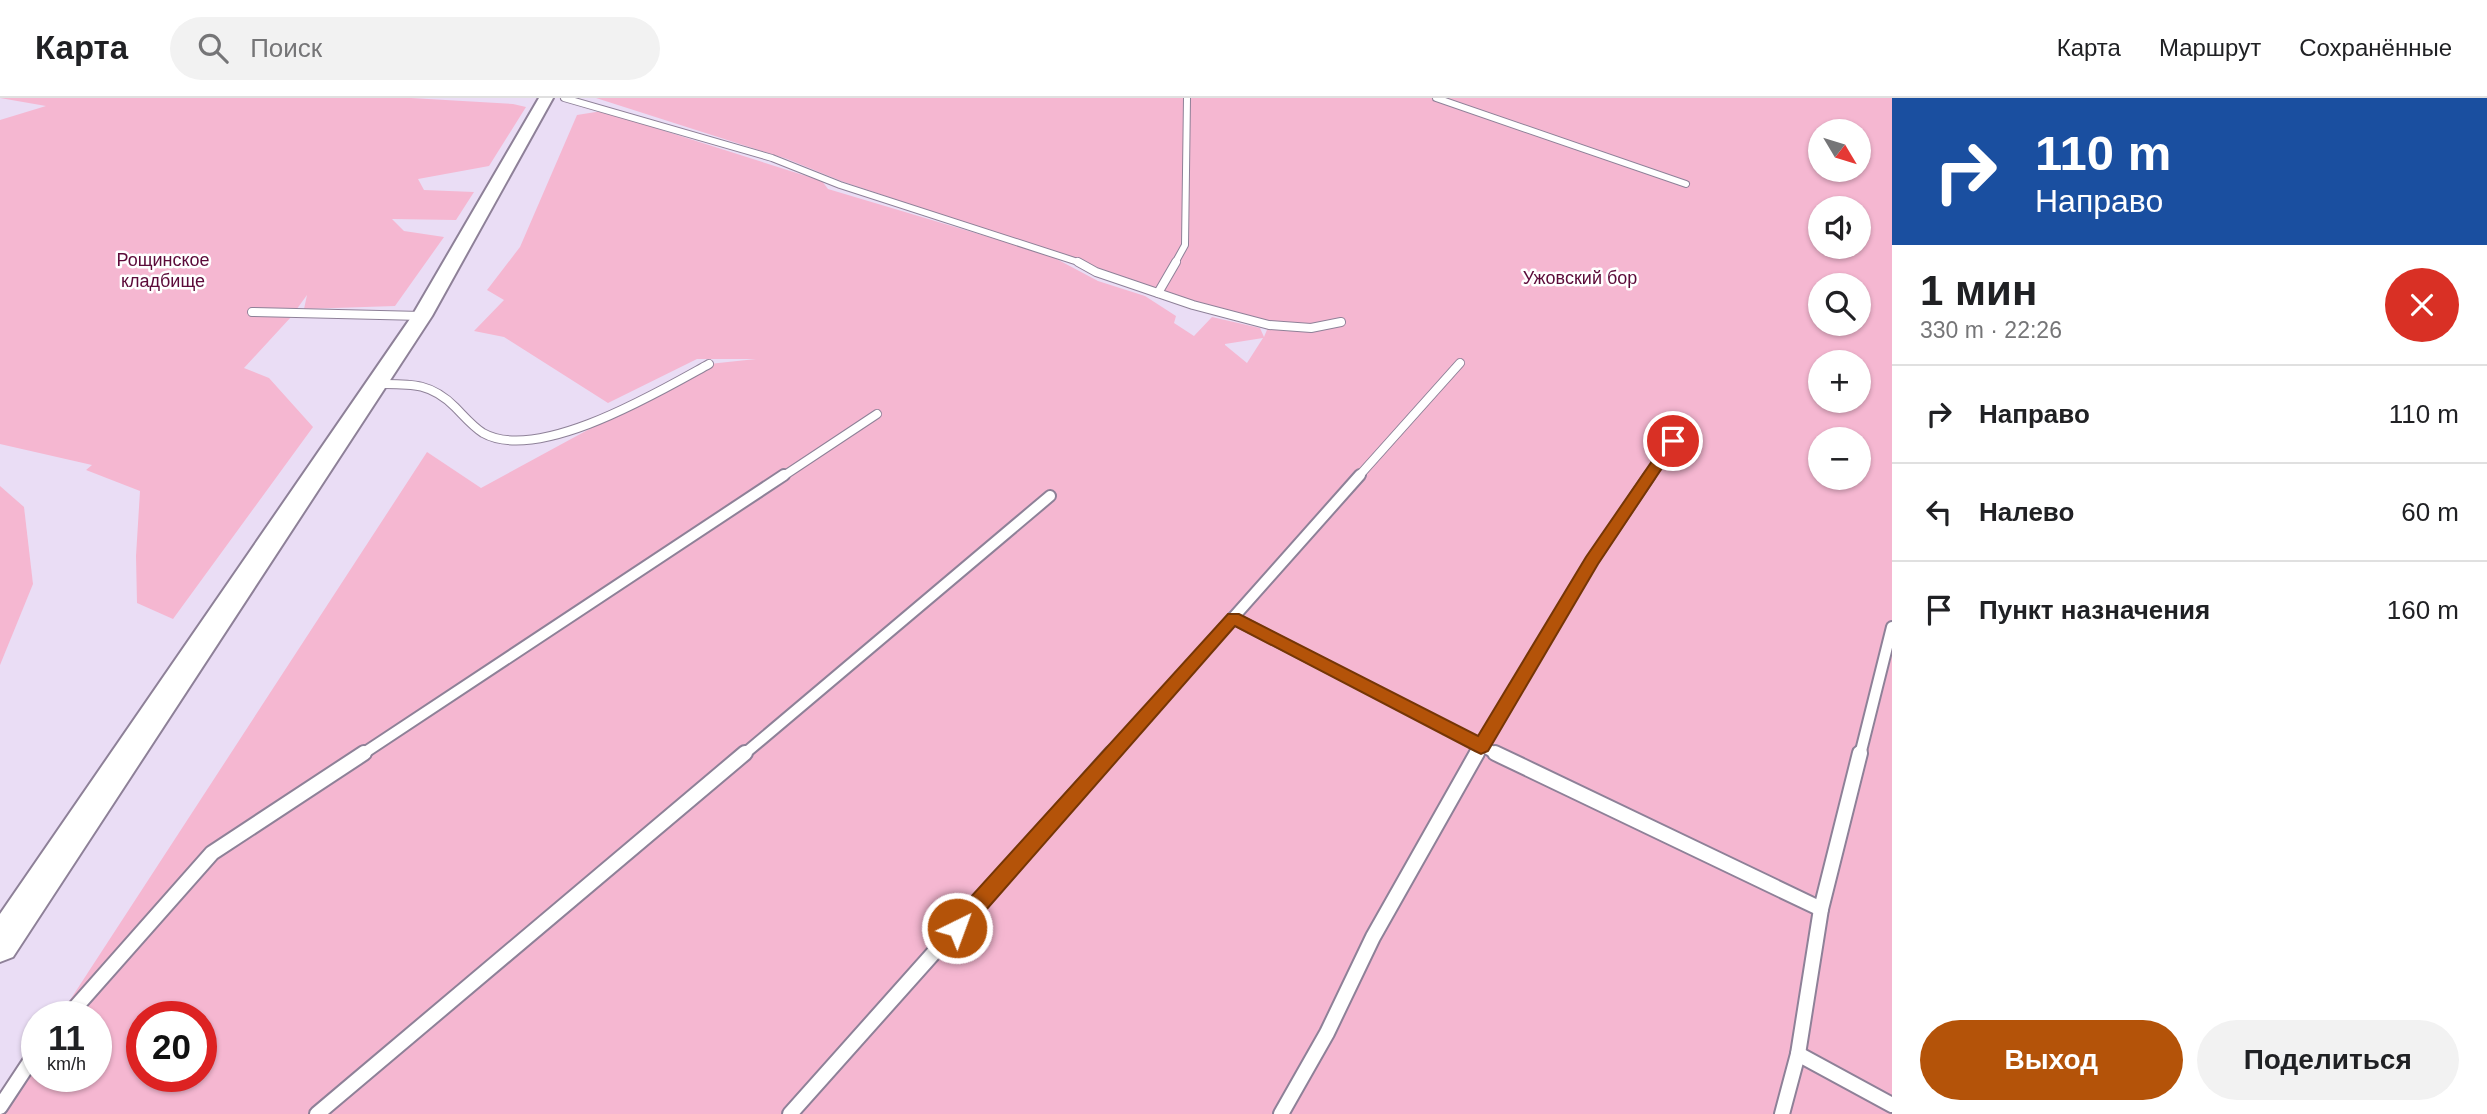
<!DOCTYPE html>
<html lang="ru">
<head>
<meta charset="utf-8">
<style>
  :root { --surface:#fff; --page:#f2f2f2; --text:#202124; --muted:#757577; --line:#e0e0e0; --accent:#b45309 }
  body { margin:0; font-family:Helvetica,sans-serif; background:var(--page); color:var(--text); height:100vh; display:flex; flex-direction:column; font-size:26px; white-space:nowrap }
  * { box-sizing:border-box; margin:0 }
  p { font-size:23px; color:var(--muted) }
  .icon { flex:none; width:38px; height:38px; fill:none; stroke:currentColor; stroke-width:2; stroke-linecap:round; stroke-linejoin:round }
  .map { position:relative; flex:1; overflow:hidden }
  .details { display:flex; flex-direction:column; background:var(--surface); width:595px }
  .details>* { flex:none }
  .top-card { background:#1a4fa0; color:#fff; overflow:hidden }
  .needle { width:46px; rotate:128deg }
  .fabs { position:absolute; left:1808px; top:21px; display:grid; gap:14px }
  .fabs a { display:grid; place-items:center; width:63px; height:63px; border-radius:50%; background:var(--surface); box-shadow:0 2px 5px #0004; font-size:35px }
  .speed { position:absolute; left:21px; top:903px; display:flex; gap:14px; font-size:35px; font-weight:700; text-align:center }
  .speed>* { display:grid; place-content:center; width:91px; height:91px; border-radius:50%; background:var(--surface); box-shadow:0 2px 5px #0004; line-height:1 }
  .speed small { font-size:18px; font-weight:400 }
  .speed .limit { border:10px solid #d22; background:#fff; color:#111 }
  .pin { position:absolute; display:grid; place-items:center; width:60px; height:60px; color:#fff; margin:-30px; border:4px solid #fff; border-radius:50%; box-shadow:0 2px 7px #0007 }
  .me { position:absolute; width:77px; margin:-38px; rotate:42deg; stroke-linejoin:round; filter:drop-shadow(0 0 5px #0008) }
  .turn { display:flex; align-items:center; gap:24px; height:147px; padding:0 28px; font-size:32px }
  .turn .icon { width:91px; height:91px; stroke-width:2.5 }
  .turn b { display:block; font-size:49px; line-height:60px }
  .round { display:grid; place-items:center; flex:none; width:74px; height:74px; border-radius:37px; background:var(--page) }
  .summary { display:flex; align-items:center; justify-content:space-between; height:119px; padding:0 28px }
  h1 { font-size:42px; font-weight:600; line-height:52px }
  .action { display:flex; gap:14px; margin-top:auto; padding:14px 28px }
  .action a { flex:1; height:80px; border-radius:42px; background:var(--accent); color:#fff; font-size:28px; font-weight:600; line-height:80px; text-align:center }
  .action a+a { background:var(--page); color:var(--text) }
  ul { padding:0; list-style:none }
  li { display:flex; align-items:center; gap:21px; height:98px; padding:0 28px; border-top:2px solid var(--line) }
  li div { flex:1 }
  li b { display:block; font-size:26px }
  li em { font-style:normal }
  header { display:flex; align-items:center; gap:42px; box-sizing:border-box; height:98px; padding:0 35px; background:var(--surface); border-bottom:2px solid var(--line) }
  header strong { font-size:33px }
  nav { display:flex; gap:38px; margin-inline-start:auto; font-size:24px }
  .search { width:490px; height:63px; background:var(--page); display:flex; align-items:center; gap:18px; box-sizing:border-box; padding:0 24px; border-radius:38px; color:var(--muted); font-size:26px }
  main { display:flex; flex:1; min-height:0 }
  .map>svg:first-child { display:block }
  .green { fill:#f5b7d1; fill-rule:evenodd }
  .lines { fill:none; stroke-linecap:round; stroke-linejoin:round }
  .service-far3-casing { stroke:#8e8198; stroke-width:8 }
  .service-far2-casing { stroke:#8e8198; stroke-width:10 }
  .service-far1-casing { stroke:#8e8198; stroke-width:14 }
  .service-casing { stroke:#8e8198; stroke-width:18 }
  .tertiary-casing { stroke:#8e8198; stroke-width:4 }
  .service-far3 { stroke:#fff; stroke-width:6 }
  .service-far2 { stroke:#fff; stroke-width:8 }
  .service-far1 { stroke:#fff; stroke-width:10 }
  .service { stroke:#fff; stroke-width:14 }
  .tertiary { fill:#fff; fill-rule:evenodd }
  .route { fill:#b45309; stroke:#753606; stroke-width:2 }
  .labels { text-anchor:middle; stroke-width:5; stroke-linejoin:round; paint-order:stroke }
  .far-park-label { font-size:18px; fill:#5c0a39; stroke:#fff }
</style>
</head>
<body>
<header>
<strong>Карта</strong>
<div class="search"><svg class="icon" aria-label="search" viewBox="0 0 24 24"><circle cx="10" cy="10" r="6"/><path d="M15 15l6 6"/></svg>Поиск</div>
<nav><a>Карта</a><a>Маршрут</a><a>Сохранённые</a></nav>
</header>
<main>
<div class="map">
<svg width="1892" height="1016" viewBox="0 0 1892 1016">
  <rect width="100%" height="100%" fill="#eaddf5"/>
  <!-- green -->
  <g class="green">
    <polygon points="0,0 411,0 513,6 526,9 489,68 418,81 424,92 474,94 456,122 392,121 404,133 444,139 395,208 304,211 307,197 291,219 244,270 269,280 313,329 173,521 137,505 136,458 140,393 86,372 92,367 0,346 0,22 46,8"/>
    <path d="M596,0H1892V1016H0V1009L37,953V978H96V919H59L427,354L481,390L709,266L756,261H697L608,305L504,239L474,233L504,202L487,192L520,149L577,17L602,13L822,83L828,91L1049,157L1098,183L1145,198L1176,218L1174,225L1194,238L1212,219L1260,230L1264,239L1269,227L1158,195L1073,161L841,83L787,61ZM1820,33H1858V72H1820ZM1820,110H1858V149H1820ZM1820,187H1858V226H1820ZM1263,240L1247,265L1225,247V246ZM1820,264H1858V303H1820ZM1820,341H1858V380H1820ZM142,919H201V978H142Z"/>
    <polygon points="0,388 24,409 33,486 0,567"/>
  </g>
  <g class="lines">
    <!-- service-far3 casing -->
    <g class="service-far3-casing">
      <g id="service-far3">
        <polyline points="564,0 772,60 840,87 1081,165"/>
        <polyline points="1436,0 1686,86"/>
        <polyline points="1175,165 1185,147 1187,0"/>
      </g>
    </g>
    <!-- service-far2 casing -->
    <g class="service-far2-casing">
      <g id="service-far2">
        <polyline points="1078,164 1096,174 1193,207 1269,227 1311,230 1341,224"/>
        <polyline points="1158,195 1176,164"/>
        <polyline points="252,214 422,218"/>
        <path d="M376,286C410,286 430,284 455,309C464,318 472,328 483,335C538,366 660,293 709,266"/>
        <polyline points="782,379 877,316"/>
        <polyline points="1358,379 1460,265"/>
        <polyline points="1649,379 1673,343"/>
      </g>
    </g>
    <!-- service-far1 casing -->
    <g class="service-far1-casing">
      <g id="service-far1">
        <polyline points="1233,520 1499,657"/>
        <polyline points="361,657 784,377"/>
        <polyline points="743,657 1050,398"/>
        <polyline points="1111,657 1360,377"/>
        <polyline points="1476,657 1592,463 1650,377"/>
        <polyline points="1860,657 1892,529"/>
      </g>
    </g>
    <!-- service casing -->
    <g class="service-casing">
      <g id="service">
        <polyline points="1495,655 1821,811"/>
        <polyline points="67,919 212,755 364,655"/>
        <polyline points="1798,956 1892,1007"/>
        <polyline points="0,1009 37,953"/>
        <polyline points="317,1016 745,655"/>
        <polyline points="790,1016 1112,655"/>
        <polyline points="1281,1016 1327,935 1373,839 1477,655"/>
        <polyline points="1782,1016 1798,956 1821,811 1860,655"/>
      </g>
    </g>
    <!-- tertiary casing -->
    <g class="tertiary-casing">
      <polygon id="tertiary" points="539,0 553,0 432,218 13,859 0,864 0,816 412,218"/>
    </g>
    <!-- service-far3 -->
    <use href="#service-far3" class="service-far3"/>
    <!-- service-far2 -->
    <use href="#service-far2" class="service-far2"/>
    <!-- service-far1 -->
    <use href="#service-far1" class="service-far1"/>
    <!-- service -->
    <use href="#service" class="service"/>
    <!-- tertiary -->
    <use href="#tertiary" class="tertiary"/>
  </g>
  <!-- route -->
  <polygon class="route" points="1673,339 1680,343 1598,466 1488,653 1481,656 1475,653 1235,528 964,837 957,839 949,837 946,830 949,823 1228,516 1239,516 1478,638 1586,459 1668,340"/>
  <g class="labels">
    <!-- far-park labels -->
    <g class="far-park-label">
      <text x="163" y="168">Рощинское<tspan x="163" dy="21">кладбище</tspan></text>
      <text x="1580" y="186">Ужовский бор</text>
    </g>
  </g>
</svg>
<div class="fabs">
<a><svg class="needle" viewBox="-14 -14 28 28"><path d="M0-13l5 13h-10z" fill="#e53935"/><path d="M0 13l5-13h-10z" fill="#757577"/></svg></a>
<a><svg class="icon" aria-label="sound" viewBox="0 0 24 24"><path d="M4 9h4l5-4v14l-5-4H4zM17 9q2 3 0 6"/></svg></a>
<a><svg class="icon" aria-label="search" viewBox="0 0 24 24"><circle cx="10" cy="10" r="6"/><path d="M15 15l6 6"/></svg></a>
<a>+</a>
<a>−</a>
</div>
<div class="speed"><div>11<small>km/h</small></div><div class="limit">20</div></div>
<div class="pin" style="left:1673px;top:343px;background:#d93025"><svg class="icon" aria-label="arrive" viewBox="0 0 24 24"><path d="M6 21V4h12l-3 4 3 4H6"/></svg></div>
<svg class="me" style="left:957px;top:830px" viewBox="-20 -20 40 40"><circle r="17" fill="#b45309" stroke="#fff" stroke-width="3"/><path d="M0-11L8 9 0 5-8 9z" fill="#fff"/></svg>
</div>
<section class="details">
<div class="top-card">
<div class="turn"><svg class="icon" aria-label="right" viewBox="0 0 24 24"><path d="M7 20v-9h11M14 6l5 5-5 5"/></svg><div><b>110 m</b>Направо</div></div>
</div>
<div class="summary"><div><h1>1 мин</h1><p>330 m · 22:26</p></div><a class="round" style="background:#d93025;color:#fff"><svg class="icon" aria-label="close" viewBox="0 0 24 24"><path d="M6 6l12 12M18 6L6 18"/></svg></a></div>
<ul>
<li><svg class="icon" aria-label="right" viewBox="0 0 24 24"><path d="M7 20v-9h11M14 6l5 5-5 5"/></svg><div><b>Направо</b></div><em>110 m</em></li>
<li><svg class="icon" aria-label="left" viewBox="0 0 24 24"><path d="M17 20v-9H6M10 6l-5 5 5 5"/></svg><div><b>Налево</b></div><em>60 m</em></li>
<li><svg class="icon" aria-label="arrive" viewBox="0 0 24 24"><path d="M6 21V4h12l-3 4 3 4H6"/></svg><div><b>Пункт назначения</b></div><em>160 m</em></li>
</ul>
<div class="action"><a>Выход</a><a>Поделиться</a></div>
</section>
</main>
</body>
</html>
